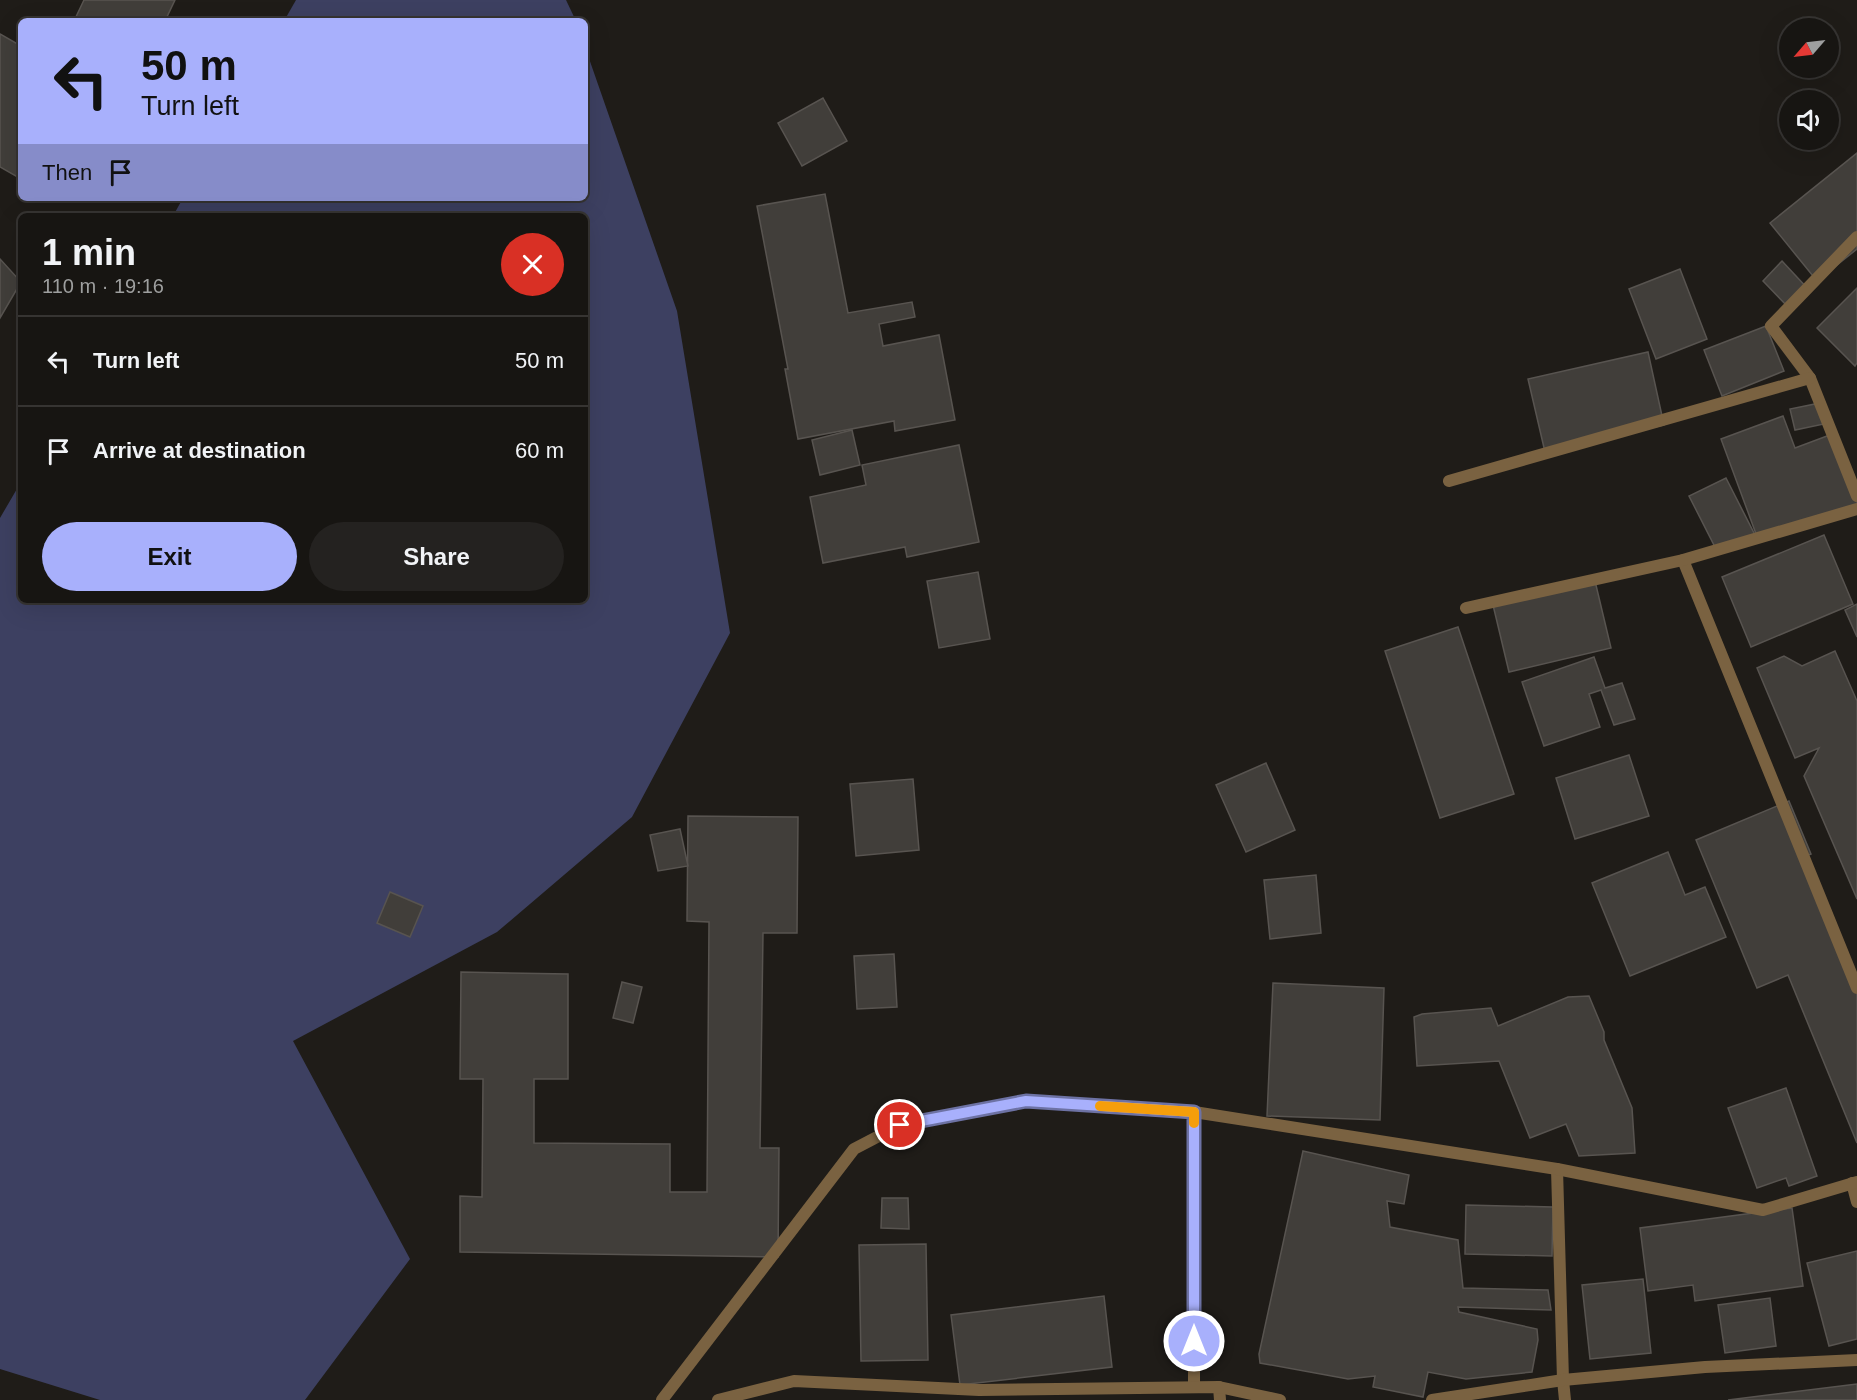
<!DOCTYPE html>
<html lang="en">
<head>
<meta charset="utf-8">
<style>
  :root { --surface:#171512; --page:#242220; --text:#f1f3f6; --muted:#9e9f9f; --line:#363432; --accent:#a8b0fc }
  body { margin:0; font-family:Helvetica,sans-serif; background:var(--page); color:var(--text); height:100vh; display:flex; flex-direction:column; font-size:22px; white-space:nowrap }
  * { box-sizing:border-box; margin:0 }
  p { font-size:20px; color:var(--muted) }
  .icon { flex:none; width:33px; height:33px; fill:none; stroke:currentColor; stroke-width:2; stroke-linecap:round; stroke-linejoin:round }
  .map { position:relative; flex:1; overflow:hidden }
  .drawer { position:absolute; left:18px; top:213px; width:570px; height:390px; display:flex; flex-direction:column; background:var(--surface); border-radius:9px; box-shadow:0 6px 24px #0002,0 0 0 2px var(--line) }
  .drawer>* { flex:none }
  .banner { position:absolute; left:18px; top:18px; width:570px; height:183px; border-radius:9px; box-shadow:0 6px 24px #0002,0 0 0 2px var(--line); background:#a8b0fc; color:#111; overflow:hidden }
  .needle { width:39px; rotate:242deg }
  .controls { position:absolute; left:1779px; top:18px; display:grid; gap:12px }
  .controls a { display:grid; place-items:center; width:60px; height:60px; border-radius:50%; background:var(--surface); box-shadow:0 6px 24px #0002,0 0 0 2px var(--line); font-size:30px }
  .pin { position:absolute; display:grid; place-items:center; width:51px; height:51px; color:#fff; margin:-26px; border:3px solid #fff; border-radius:50%; box-shadow:0 2px 6px #0007 }
  .me { position:absolute; width:66px; margin:-33px; rotate:0deg; stroke-linejoin:round; filter:drop-shadow(0 0 4px #0008) }
  .turn { display:flex; align-items:center; gap:21px; height:126px; padding:0 24px; font-size:27px }
  .turn .icon { width:78px; height:78px; stroke-width:2.5 }
  .turn b { display:block; font-size:42px; line-height:51px }
  .then { display:flex; align-items:center; height:57px; padding:0 24px; background:#0003; gap:12px; font-size:22px }
  .round { display:grid; place-items:center; flex:none; width:63px; height:63px; border-radius:32px; background:var(--page) }
  .head { display:flex; align-items:center; justify-content:space-between; height:102px; padding:0 24px }
  h1 { font-size:36px; font-weight:800; line-height:45px }
  .action { display:flex; gap:12px; margin-top:auto; padding:12px 24px }
  .action a { flex:1; height:69px; border-radius:36px; background:var(--accent); color:#111; font-size:24px; font-weight:800; line-height:69px; text-align:center }
  .action a+a { background:var(--page); color:var(--text) }
  ul { padding:0; list-style:none }
  li { display:flex; align-items:center; gap:18px; height:90px; padding:0 24px; border-top:2px solid var(--line) }
  li div { flex:1 }
  li b { display:block; font-size:22px }
  li em { font-style:normal }
  .map>svg:first-child { display:block }
  .green { fill:#3d4061 }
  .building { fill:#413e3a; stroke:#585450; stroke-width:1.5 }
  .lines { fill:none; stroke-linecap:round; stroke-linejoin:round }
  .street { stroke:#7a6241; stroke-width:12 }
  .route-casing { stroke:#6d72a4; stroke-width:15 }
  .route { stroke:#a8b0fc; stroke-width:10 }
  .slow { stroke:#f59e0b; stroke-width:10 }
</style>
</head>
<body>
<div class="map">
<svg width="1857" height="1400" viewBox="0 0 1857 1400">
  <rect width="100%" height="100%" fill="#1f1c18"/>
  <!-- green -->
  <g class="green">
    <polygon points="296,0 566,0 576,21 284,21"/>
    <polygon points="585,47 677,311 730,633 632,817 497,932 293,1041 410,1259 305,1400 100,1400 0,1369 0,518 21,482 21,600 585,600 585,216 173,216 183,198 585,198"/>
  </g>
  <!-- building -->
  <g class="building">
    <polygon points="84,0 175,0 165,21 74,21"/>
    <polygon points="0,34 21,46 21,179 0,167"/>
    <polygon points="823,98 847,141 802,166 778,123"/>
    <polygon points="1857,153 1857,249 1817,281 1770,223"/>
    <polygon points="825,194 848,313 912,302 915,317 879,324 883,346 939,335 955,420 895,431 894,421 798,439 785,369 788,369 757,206"/>
    <polygon points="0,259 21,282 0,318"/>
    <polygon points="1782,261 1809,290 1789,308 1763,281"/>
    <polygon points="1680,269 1707,339 1656,359 1629,289"/>
    <polygon points="1857,288 1857,363 1855,366 1817,328"/>
    <polygon points="1766,326 1784,371 1722,396 1704,350"/>
    <polygon points="1648,352 1664,425 1545,452 1528,379"/>
    <polygon points="1820,403 1824,424 1795,430 1790,409"/>
    <polygon points="1783,416 1795,448 1835,433 1857,493 1857,506 1759,542 1721,439"/>
    <polygon points="852,430 860,465 820,475 812,440"/>
    <polygon points="959,445 979,542 907,557 905,547 823,563 810,497 866,485 862,465"/>
    <polygon points="1726,478 1755,535 1718,553 1689,496"/>
    <polygon points="1824,535 1853,604 1751,647 1722,577"/>
    <polygon points="978,572 990,639 939,648 927,581"/>
    <polygon points="1595,581 1611,648 1509,672 1493,605"/>
    <polygon points="1857,604 1857,637 1845,610"/>
    <polygon points="1458,627 1514,794 1440,818 1385,651"/>
    <polygon points="1835,651 1857,701 1857,899 1804,776 1819,748 1795,758 1757,668 1784,656 1802,666"/>
    <polygon points="1594,657 1605,688 1622,683 1635,719 1614,725 1601,690 1589,694 1600,727 1544,746 1522,682"/>
    <polygon points="1629,755 1649,816 1575,839 1556,778"/>
    <polygon points="1266,763 1295,830 1246,852 1216,785"/>
    <polygon points="913,779 919,850 856,856 850,784"/>
    <polygon points="1789,801 1811,854 1803,857 1857,990 1857,1143 1788,975 1757,988 1696,840"/>
    <polygon points="688,816 798,817 797,933 763,933 760,1148 779,1148 778,1257 460,1252 460,1196 482,1197 483,1079 460,1079 461,972 568,974 568,1079 534,1079 534,1143 670,1144 670,1192 707,1192 709,922 687,921"/>
    <polygon points="680,829 688,866 658,871 650,835"/>
    <polygon points="1668,852 1685,895 1705,887 1726,937 1630,976 1592,883"/>
    <polygon points="1316,875 1321,933 1270,939 1264,880"/>
    <polygon points="390,892 423,906 410,937 377,923"/>
    <polygon points="894,954 897,1007 857,1009 854,956"/>
    <polygon points="622,982 642,987 633,1023 613,1018"/>
    <polygon points="1273,983 1384,988 1380,1120 1267,1116"/>
    <polygon points="1589,996 1604,1032 1604,1040 1632,1108 1635,1153 1579,1156 1566,1124 1530,1138 1499,1061 1417,1066 1414,1017 1422,1014 1491,1008 1498,1026 1568,997"/>
    <polygon points="1786,1088 1817,1176 1789,1186 1786,1178 1757,1188 1728,1108"/>
    <polygon points="1303,1151 1409,1175 1404,1204 1387,1201 1390,1227 1458,1240 1463,1288 1548,1290 1551,1310 1458,1307 1459,1312 1537,1329 1538,1340 1532,1372 1466,1379 1428,1372 1423,1397 1373,1387 1375,1376 1348,1379 1260,1363 1259,1354"/>
    <polygon points="882,1198 908,1198 909,1229 881,1228"/>
    <polygon points="1466,1205 1553,1207 1552,1256 1465,1254"/>
    <polygon points="1792,1208 1803,1286 1695,1301 1693,1285 1648,1291 1640,1228"/>
    <polygon points="926,1244 928,1360 861,1361 859,1245"/>
    <polygon points="1857,1251 1857,1339 1829,1346 1807,1263"/>
    <polygon points="1643,1279 1651,1353 1590,1359 1582,1285"/>
    <polygon points="1104,1296 1112,1367 960,1385 951,1315"/>
    <polygon points="1770,1298 1776,1346 1725,1353 1718,1305"/>
    <polygon points="1857,1384 1857,1400 1728,1400"/>
  </g>
  <g class="lines">
    <!-- street -->
    <g class="street">
      <polyline points="1857,237 1771,326 1810,378 1857,496"/>
      <polyline points="1449,481 1810,378"/>
      <polyline points="1683,560 1857,988"/>
      <polyline points="1466,608 1683,560 1857,509"/>
      <polyline points="1194,1112 1194,1387"/>
      <polyline points="1557,1169 1563,1380 1565,1400"/>
      <polyline points="1852,1183 1857,1202"/>
      <polyline points="1219,1387 1220,1400"/>
      <polyline points="662,1400 854,1149 900,1125 1026,1101 1194,1112 1557,1169 1763,1210 1857,1182"/>
      <polyline points="718,1400 794,1381 979,1390 1219,1387 1280,1400"/>
      <polyline points="1432,1400 1563,1380 1705,1367 1857,1360"/>
    </g>
  </g>
  <g class="lines">
    <!-- route casing -->
    <g class="route-casing">
      <polyline id="route" points="900,1125 1026,1101 1194,1112 1194,1341"/>
    </g>
    <!-- route -->
    <use href="#route" class="route"/>
    <!-- slow -->
    <polyline class="slow" points="1100,1106 1194,1112 1194,1123"/>
  </g>
</svg>
<div class="controls">
<a><svg class="needle" viewBox="-14 -14 28 28"><path d="M0-13l5 13h-10z" fill="#e53935"/><path d="M0 13l5-13h-10z" fill="#9e9f9f"/></svg></a>
<a><svg class="icon" aria-label="sound" viewBox="0 0 24 24"><path d="M4 9h4l5-4v14l-5-4H4zM17 9q2 3 0 6"/></svg></a>
</div>
<div class="pin" style="left:900px;top:1125px;background:#d93025"><svg class="icon" aria-label="arrive" viewBox="0 0 24 24"><path d="M6 21V4h12l-3 4 3 4H6"/></svg></div>
<svg class="me" style="left:1194px;top:1341px" viewBox="-20 -20 40 40"><circle r="17" fill="#a8b0fc" stroke="#fff" stroke-width="3"/><path d="M0-11L8 9 0 5-8 9z" fill="#fff"/></svg>
<div class="banner">
<div class="turn"><svg class="icon" aria-label="left" viewBox="0 0 24 24"><path d="M17 20v-9H6M10 6l-5 5 5 5"/></svg><div><b>50 m</b>Turn left</div></div>
<div class="then">Then<svg class="icon" aria-label="arrive" viewBox="0 0 24 24"><path d="M6 21V4h12l-3 4 3 4H6"/></svg></div>
</div>
<section class="drawer">
<div class="head"><div><h1>1 min</h1><p>110 m · 19:16</p></div><a class="round" style="background:#d93025;color:#fff"><svg class="icon" aria-label="close" viewBox="0 0 24 24"><path d="M6 6l12 12M18 6L6 18"/></svg></a></div>
<ul>
<li><svg class="icon" aria-label="left" viewBox="0 0 24 24"><path d="M17 20v-9H6M10 6l-5 5 5 5"/></svg><div><b>Turn left</b></div><em>50 m</em></li>
<li><svg class="icon" aria-label="arrive" viewBox="0 0 24 24"><path d="M6 21V4h12l-3 4 3 4H6"/></svg><div><b>Arrive at destination</b></div><em>60 m</em></li>
</ul>
<div class="action"><a>Exit</a><a>Share</a></div>
</section>
</div>
</body>
</html>
